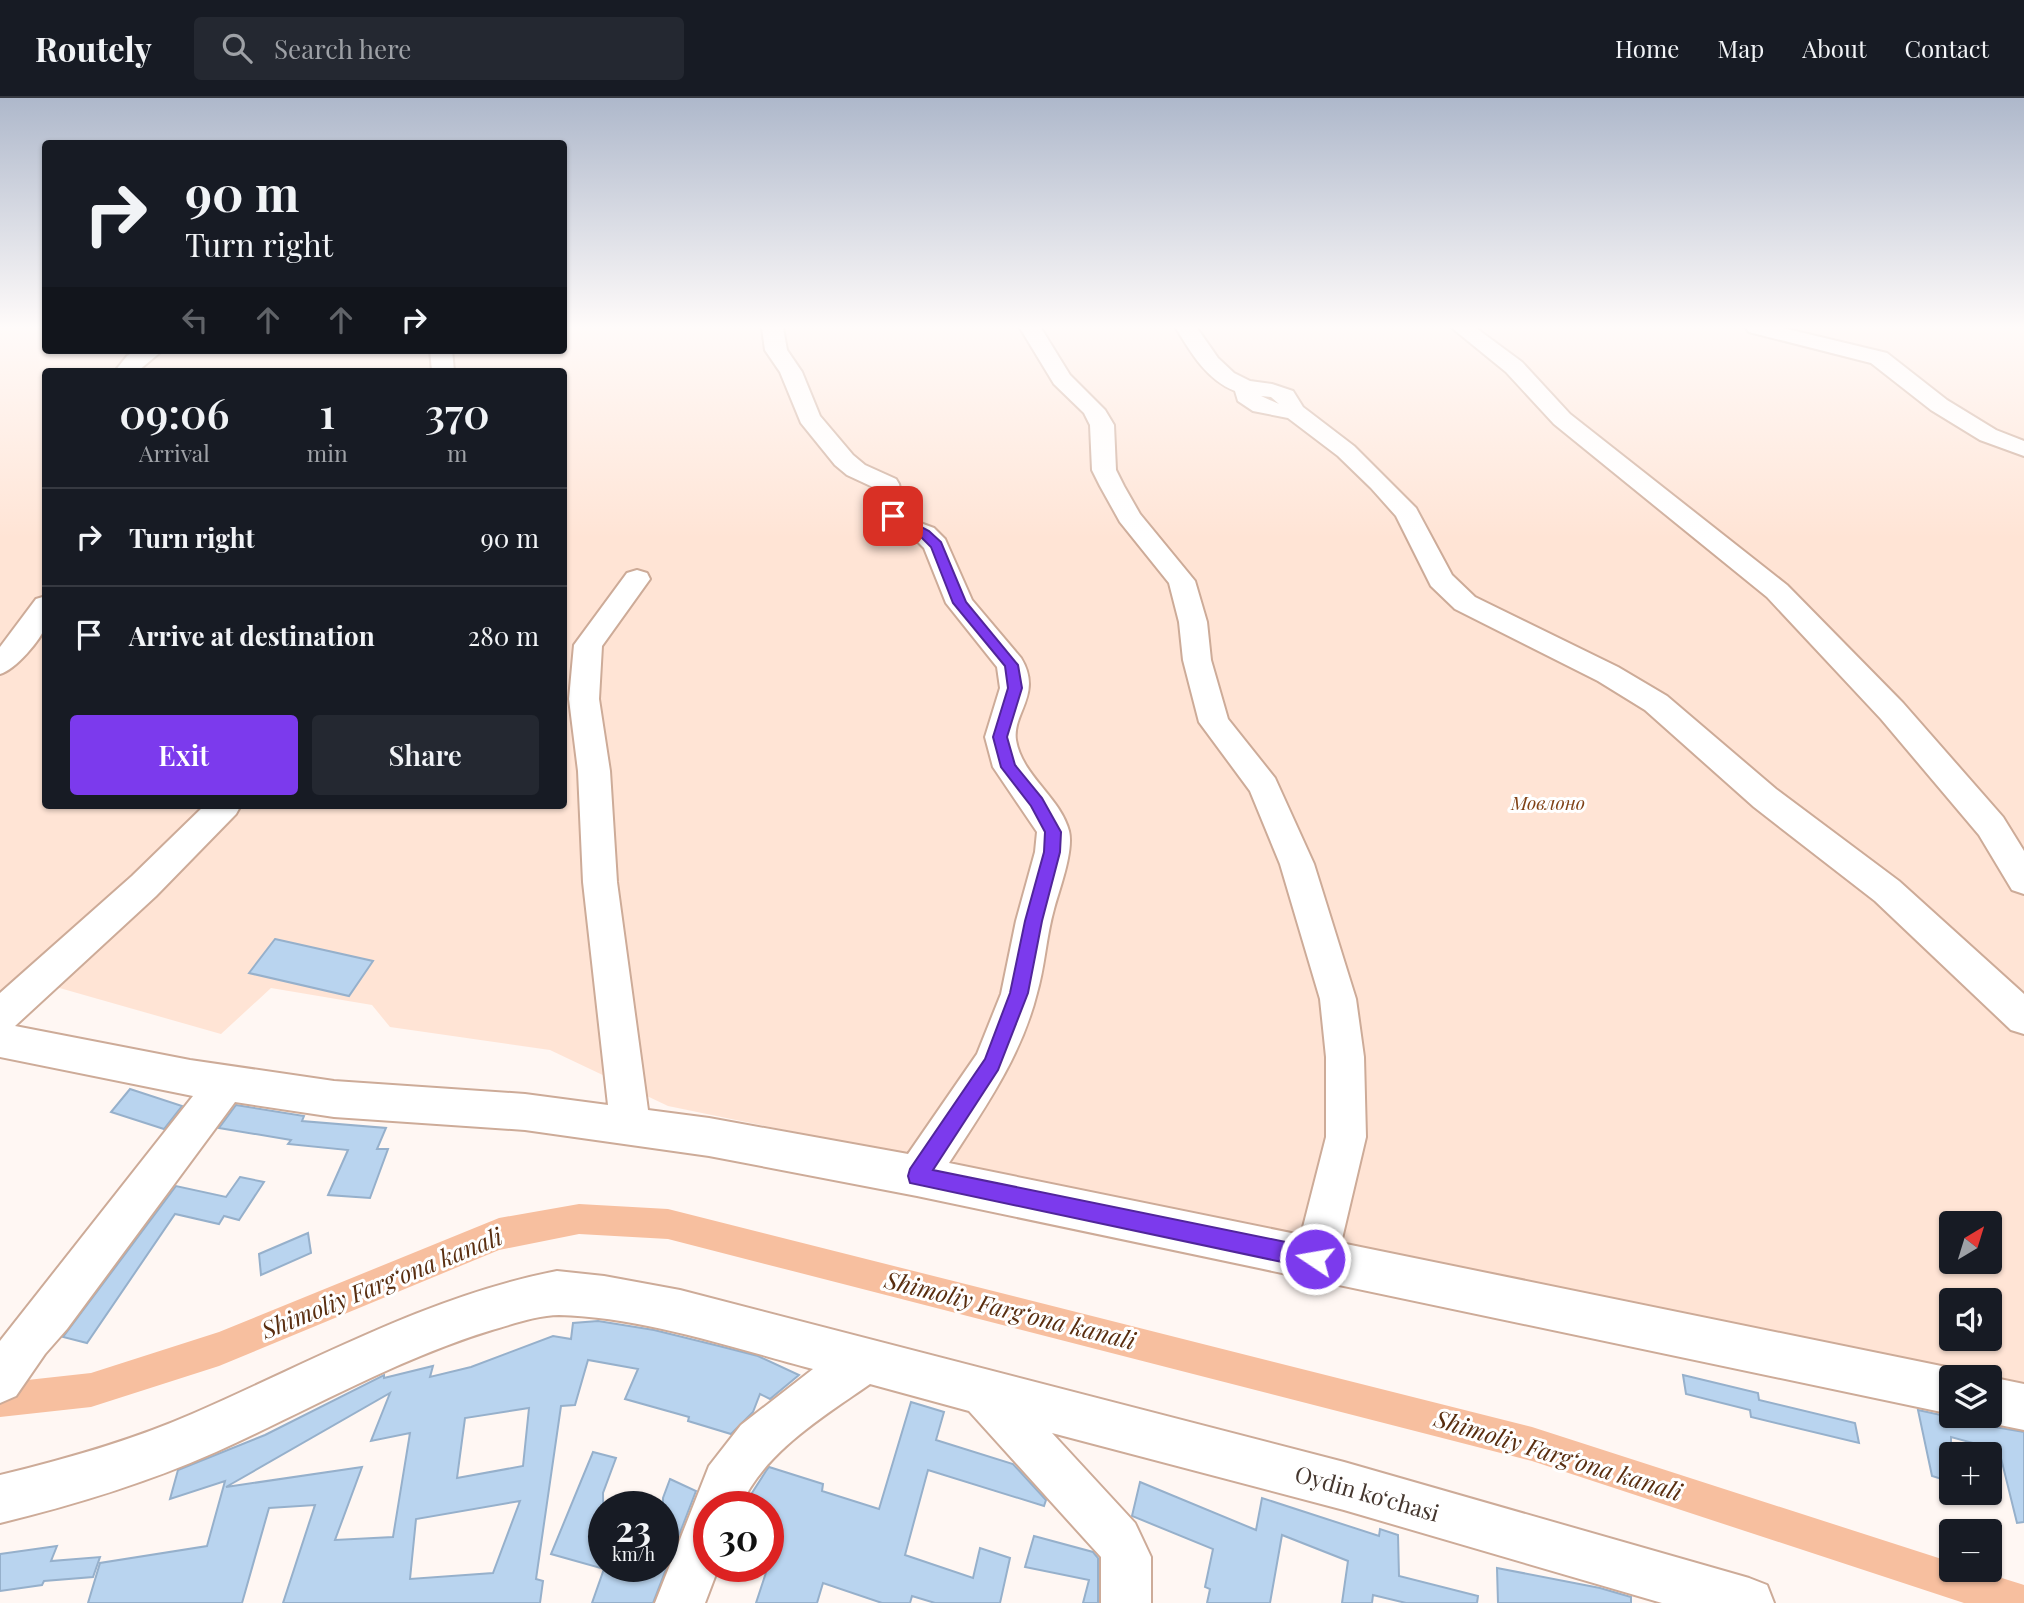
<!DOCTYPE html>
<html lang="en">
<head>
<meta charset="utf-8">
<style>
  :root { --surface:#171b24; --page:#242831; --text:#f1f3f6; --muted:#9ea1a6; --line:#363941; --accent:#7c3aed }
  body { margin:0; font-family:"Playfair Display",serif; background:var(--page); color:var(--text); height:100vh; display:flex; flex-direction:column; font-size:26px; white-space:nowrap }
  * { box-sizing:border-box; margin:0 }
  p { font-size:23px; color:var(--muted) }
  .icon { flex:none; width:38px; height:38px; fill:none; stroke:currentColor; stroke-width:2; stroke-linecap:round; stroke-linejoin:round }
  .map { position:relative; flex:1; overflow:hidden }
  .panel { position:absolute; left:42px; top:270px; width:525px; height:441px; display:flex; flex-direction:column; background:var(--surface); border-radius:7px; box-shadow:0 2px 5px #0004 }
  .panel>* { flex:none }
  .top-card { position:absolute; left:42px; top:42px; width:525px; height:214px; border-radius:7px; box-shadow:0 2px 5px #0004; background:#171b24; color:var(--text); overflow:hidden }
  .needle { width:46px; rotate:38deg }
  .tools { position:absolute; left:1939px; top:1113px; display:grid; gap:14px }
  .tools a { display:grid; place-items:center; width:63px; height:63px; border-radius:7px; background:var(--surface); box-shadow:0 2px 5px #0004; font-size:35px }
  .speed { position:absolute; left:588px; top:1393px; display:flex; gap:14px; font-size:35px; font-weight:700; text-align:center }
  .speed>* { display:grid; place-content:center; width:91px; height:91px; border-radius:50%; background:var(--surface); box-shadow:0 2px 5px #0004; line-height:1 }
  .speed small { font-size:18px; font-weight:400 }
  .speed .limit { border:10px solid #d22; background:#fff; color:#111 }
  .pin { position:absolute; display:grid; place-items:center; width:60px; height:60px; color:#fff; margin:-30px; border-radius:14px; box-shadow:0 4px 10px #0006 }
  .me { position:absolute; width:77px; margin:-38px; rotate:282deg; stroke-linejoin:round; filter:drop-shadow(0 0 5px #0008) }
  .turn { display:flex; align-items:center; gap:24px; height:147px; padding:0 28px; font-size:32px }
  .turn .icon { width:91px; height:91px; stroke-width:2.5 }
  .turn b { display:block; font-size:49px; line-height:60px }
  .lanes { display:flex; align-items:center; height:66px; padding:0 28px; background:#0003; justify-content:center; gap:35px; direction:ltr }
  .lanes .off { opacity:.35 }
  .eta { display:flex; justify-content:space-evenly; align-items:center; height:119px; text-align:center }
  .eta b { font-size:42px; font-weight:600; line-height:49px }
  .primary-button { display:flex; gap:14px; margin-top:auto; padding:14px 28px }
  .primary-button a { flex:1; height:80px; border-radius:7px; background:var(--accent); color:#fff; font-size:28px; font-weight:600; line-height:80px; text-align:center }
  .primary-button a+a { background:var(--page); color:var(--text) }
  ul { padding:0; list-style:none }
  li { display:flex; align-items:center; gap:21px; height:98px; padding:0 28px; border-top:2px solid var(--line) }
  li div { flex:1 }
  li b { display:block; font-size:26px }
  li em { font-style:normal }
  header { display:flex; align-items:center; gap:42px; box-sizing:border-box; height:98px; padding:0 35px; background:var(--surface); border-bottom:2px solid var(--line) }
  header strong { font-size:33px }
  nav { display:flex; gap:38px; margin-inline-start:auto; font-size:24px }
  .search { width:490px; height:63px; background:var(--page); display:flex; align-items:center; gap:18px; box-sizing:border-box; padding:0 24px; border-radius:7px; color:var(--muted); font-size:26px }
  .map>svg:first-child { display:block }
  .green { fill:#ffe4d5; fill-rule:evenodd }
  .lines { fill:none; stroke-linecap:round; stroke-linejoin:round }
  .canal { fill:#f7bf9f; fill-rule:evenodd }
  .building { fill:#b9d4ef; stroke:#96b0cb; stroke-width:2; fill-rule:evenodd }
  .minor-casing { stroke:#cdab98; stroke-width:4 }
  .minor { fill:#fff; fill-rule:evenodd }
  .route { fill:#7c3aed; stroke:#51269a; stroke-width:2 }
  .labels { text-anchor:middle; stroke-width:6; stroke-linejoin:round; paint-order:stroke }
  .park-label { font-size:19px; font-style:italic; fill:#804216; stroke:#fff }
  .near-street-label { font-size:23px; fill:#44362e; stroke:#fff }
  .near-water-label { font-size:24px; font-style:italic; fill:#592e10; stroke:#fff }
</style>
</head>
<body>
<header>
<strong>Routely</strong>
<div class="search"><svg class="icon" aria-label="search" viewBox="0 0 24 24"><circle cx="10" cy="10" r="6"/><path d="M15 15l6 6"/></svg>Search here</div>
<nav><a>Home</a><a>Map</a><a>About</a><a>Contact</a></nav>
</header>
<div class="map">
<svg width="2024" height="1505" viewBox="0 0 2024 1505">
  <rect width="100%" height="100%" fill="#fff7f3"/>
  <!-- green -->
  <path class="green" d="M0,230H45L46,252H564V230H2024V1286L668,1008L550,952L390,929L372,907L271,890L221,936L56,889L0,909ZM46,273H564V707H46ZM1951,1125H1990V1164H1951ZM1951,1202H1990V1241H1951Z"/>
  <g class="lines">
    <!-- canal -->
    <polygon class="canal" points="579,1106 668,1111 1532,1329 1951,1464 1951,1472 1976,1472 2021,1486 2024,1487 2024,1505 1964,1505 1532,1363 668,1141 579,1136 499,1152 219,1268 91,1309 0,1319 0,1285 91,1275 219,1234 499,1120"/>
  </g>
  <!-- building -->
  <g class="building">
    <polygon points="275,841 373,863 349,898 249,875"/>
    <polygon points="130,991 182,1008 164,1031 111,1014"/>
    <polygon points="236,1007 304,1018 302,1023 386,1030 377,1051 388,1051 370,1100 328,1097 348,1052 288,1046 291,1042 219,1030"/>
    <polygon points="240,1079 264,1084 239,1122 224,1118 219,1126 175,1116 87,1245 63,1239 176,1088 226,1099"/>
    <polygon points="308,1135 311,1155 261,1177 259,1156"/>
    <path d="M598,1223L654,1232L719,1248L758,1258L799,1277L770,1301L760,1296L753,1314L731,1336L688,1323L689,1319L625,1301L638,1271L588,1262L575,1307L561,1308L536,1481L543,1483L540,1505H283L315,1407L269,1410L242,1505H88L100,1465L207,1448L225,1383L170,1401L178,1372L265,1337L384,1277V1280L433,1268L430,1279L471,1269L553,1238L571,1241L573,1225ZM390,1295L371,1343L410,1335L393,1439L335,1442L362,1369L226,1389ZM529,1310L523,1368L457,1380L465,1320ZM520,1403L493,1475L410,1481L416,1421Z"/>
    <polygon points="1683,1277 1758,1295 1759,1302 1855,1325 1859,1345 1751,1319 1750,1312 1686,1296"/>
    <polygon points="911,1304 944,1314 936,1342 1013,1366 1046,1402 1044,1408 928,1372 905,1457 973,1480 980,1450 1010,1460 1000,1505 935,1505 912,1498 910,1505 882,1505 823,1485 817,1505 756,1505 777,1441 768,1438 768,1409 743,1409 766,1373 769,1369 823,1386 822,1393 879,1411"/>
    <polygon points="1918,1312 1950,1319 1966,1318 1989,1328 2024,1334 2024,1424 2017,1425 1999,1352 1951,1339 1951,1384 1932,1378"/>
    <polygon points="593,1354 616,1360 603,1395 604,1471 551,1456"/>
    <polygon points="670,1381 696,1393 653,1505 592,1505 605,1468 663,1468 663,1400"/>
    <polygon points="1140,1384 1256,1432 1262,1400 1379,1438 1380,1431 1398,1437 1399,1478 1478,1498 1477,1505 1406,1505 1373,1497 1372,1505 1342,1505 1348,1463 1282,1437 1270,1505 1207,1505 1210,1491 1205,1489 1213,1451 1132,1418"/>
    <polygon points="1034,1438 1093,1454 1098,1460 1098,1505 1083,1505 1089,1482 1025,1469"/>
    <polygon points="57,1448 51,1463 100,1459 93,1479 44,1483 42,1487 0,1493 0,1456"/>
    <polygon points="1497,1470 1600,1490 1631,1499 1631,1505 1498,1505"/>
  </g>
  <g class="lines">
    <!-- minor casing -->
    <g class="minor-casing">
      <g id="minor">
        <path d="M762,230H783L787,252L802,274L820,318L853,357L865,367L896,381L899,386L905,415L912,422L934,430L945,441L972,502L1021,560C1043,596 1012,615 1016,642C1022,678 1060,699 1069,733C1074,753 1059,792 1054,811C1046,839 1045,868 1037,895C1021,959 984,1011 949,1065L1301,1137L1326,1039V959L1320,901L1280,766L1250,693L1199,624L1183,562L1179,524L1169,485L1120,424L1100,388L1092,372L1090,327L1084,315L1054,286L1020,230H1041L1070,277L1105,312L1114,327L1116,372L1124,388L1140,416L1195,483L1207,524L1211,562L1228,621L1275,680L1314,766L1356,901L1364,959L1366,1039L1341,1145L1951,1270L1968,1279H1951V1316L917,1098L709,1058L525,1032L334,1019L235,1004L67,1231L45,1256L16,1298L0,1305V1243L193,998L0,959V895L132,778L205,707H241L236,716L156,798L15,928L190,962L334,983L525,996L608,1007L583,784L578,673L569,601L574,547L627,475L637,472L647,475L650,481L602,548L599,601L610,673L617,784L648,1012L709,1020L908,1056L977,956L1001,896L1016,823L1035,754L1037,734L993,669L985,639L1000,590L997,569L946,505L924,450L916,442L894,432L880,418L875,390L847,377L835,367L801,325L780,274L765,252Z"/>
        <path d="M1176,230H1197L1218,260L1234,275L1250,283L1272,286L1293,293L1303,309L1354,348L1416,410L1452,477L1475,499L1618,569L1667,598L1776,691L1899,783L2024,896V936L2011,932L1875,803L1754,709L1645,612L1598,583L1455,511L1431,488L1396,418L1371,390L1338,358L1288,320L1253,313L1238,303L1235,293C1207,282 1191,255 1176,230ZM1261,298L1271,299L1279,306Z"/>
        <polygon points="1452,230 1476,230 1522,264 1570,316 1787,487 1903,605 2003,719 2024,753 2024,796 2012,792 1979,737 1881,621 1767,499 1554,326 1506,274"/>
        <polygon points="1746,230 1783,230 1887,255 1947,302 1996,332 2024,343 2024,358 1980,342 1931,312 1871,265 1749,234"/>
        <polygon points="137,252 163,252 138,273 115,273 127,258"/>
        <polygon points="430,252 452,252 454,273 432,273"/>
        <path d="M46,498C46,507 48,519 46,527C41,542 15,572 0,576V549L36,501Z"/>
        <path d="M557,1173L604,1178L680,1192L1344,1364L1749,1480L1767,1487L1774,1505H1662L1344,1412L1052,1335L1135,1425L1151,1459V1505H1101V1459L969,1313L870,1286C823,1319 764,1354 740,1409H709V1468H719L705,1505H655L709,1368L741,1327L813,1271C734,1250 641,1219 559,1217C538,1217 513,1226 492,1232C397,1261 307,1313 216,1354C146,1385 74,1407 0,1425V1377C66,1361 130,1343 192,1316C312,1264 428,1198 557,1173Z"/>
        <polygon points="1989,1279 1990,1279 2024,1286 2024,1332 1990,1325 1974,1318 1990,1318"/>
      </g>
    </g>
    <!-- minor -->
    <use href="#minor" class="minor"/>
  </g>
  <!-- sky -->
  <linearGradient id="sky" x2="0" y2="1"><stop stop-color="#aeb8cb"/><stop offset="0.52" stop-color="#fffbfa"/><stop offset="1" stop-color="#fffbfa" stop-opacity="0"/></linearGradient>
  <rect width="2024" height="441" fill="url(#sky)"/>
  <!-- route -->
  <polygon class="route" points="893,414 929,433 941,444 966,504 1018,567 1022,590 1007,639 1015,667 1042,700 1061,734 1060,754 1042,823 1028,895 998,972 933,1072 1315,1150 1322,1153 1325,1161 1322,1168 1315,1171 910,1085 908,1078 910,1071 985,961 1010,895 1025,823 1044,754 1045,734 1031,708 1001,669 993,639 1008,590 1005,568 953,505 931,449 921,439 899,430 889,421 889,415"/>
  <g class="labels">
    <!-- park labels -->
    <g class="park-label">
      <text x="1548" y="712">Мовлоно</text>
    </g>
    <!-- near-street labels -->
    <g class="near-street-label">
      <text transform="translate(1367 1396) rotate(16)" y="8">Oydin koʻchasi</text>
    </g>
    <!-- near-water labels -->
    <g class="near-water-label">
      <text transform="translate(382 1186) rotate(-22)" y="8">Shimoliy Fargʻona kanali</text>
      <text transform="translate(1010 1213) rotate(14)" y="8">Shimoliy Fargʻona kanali</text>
      <text transform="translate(1558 1358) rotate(17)" y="8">Shimoliy Fargʻona kanali</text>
    </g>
  </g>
</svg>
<div class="tools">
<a><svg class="needle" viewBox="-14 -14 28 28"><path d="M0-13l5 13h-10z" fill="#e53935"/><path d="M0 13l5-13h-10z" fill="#9ea1a6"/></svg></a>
<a><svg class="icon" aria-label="sound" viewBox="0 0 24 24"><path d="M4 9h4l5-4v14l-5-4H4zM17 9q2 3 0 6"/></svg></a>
<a><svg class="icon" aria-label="layers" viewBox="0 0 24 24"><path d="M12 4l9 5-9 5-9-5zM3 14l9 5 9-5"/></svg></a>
<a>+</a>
<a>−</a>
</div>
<div class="speed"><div>23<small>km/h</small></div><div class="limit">30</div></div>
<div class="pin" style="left:893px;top:418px;background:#d93025"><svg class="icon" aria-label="arrive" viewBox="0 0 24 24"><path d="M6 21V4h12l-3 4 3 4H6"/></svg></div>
<svg class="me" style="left:1315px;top:1161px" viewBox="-20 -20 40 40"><circle r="17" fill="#7c3aed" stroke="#fff" stroke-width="3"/><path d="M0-11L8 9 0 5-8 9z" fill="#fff"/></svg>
<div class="top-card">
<div class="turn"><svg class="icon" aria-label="right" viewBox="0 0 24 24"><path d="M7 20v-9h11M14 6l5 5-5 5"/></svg><div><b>90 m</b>Turn right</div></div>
<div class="lanes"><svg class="icon off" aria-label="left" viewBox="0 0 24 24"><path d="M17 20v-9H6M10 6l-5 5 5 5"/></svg><svg class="icon off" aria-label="ahead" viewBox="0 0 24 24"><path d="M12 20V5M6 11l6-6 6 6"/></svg><svg class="icon off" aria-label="ahead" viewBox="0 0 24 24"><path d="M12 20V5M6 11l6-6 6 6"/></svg><svg class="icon" aria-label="right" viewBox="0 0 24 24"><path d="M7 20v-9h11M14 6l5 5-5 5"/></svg></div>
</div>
<section class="panel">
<div class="eta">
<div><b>09:06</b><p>Arrival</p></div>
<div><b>1</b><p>min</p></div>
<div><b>370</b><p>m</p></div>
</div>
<ul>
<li><svg class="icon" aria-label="right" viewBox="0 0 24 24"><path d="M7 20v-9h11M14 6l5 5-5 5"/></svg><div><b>Turn right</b></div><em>90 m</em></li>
<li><svg class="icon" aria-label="arrive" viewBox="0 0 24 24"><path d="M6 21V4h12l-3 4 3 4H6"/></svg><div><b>Arrive at destination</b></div><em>280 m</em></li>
</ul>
<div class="primary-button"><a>Exit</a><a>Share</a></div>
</section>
</div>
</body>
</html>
